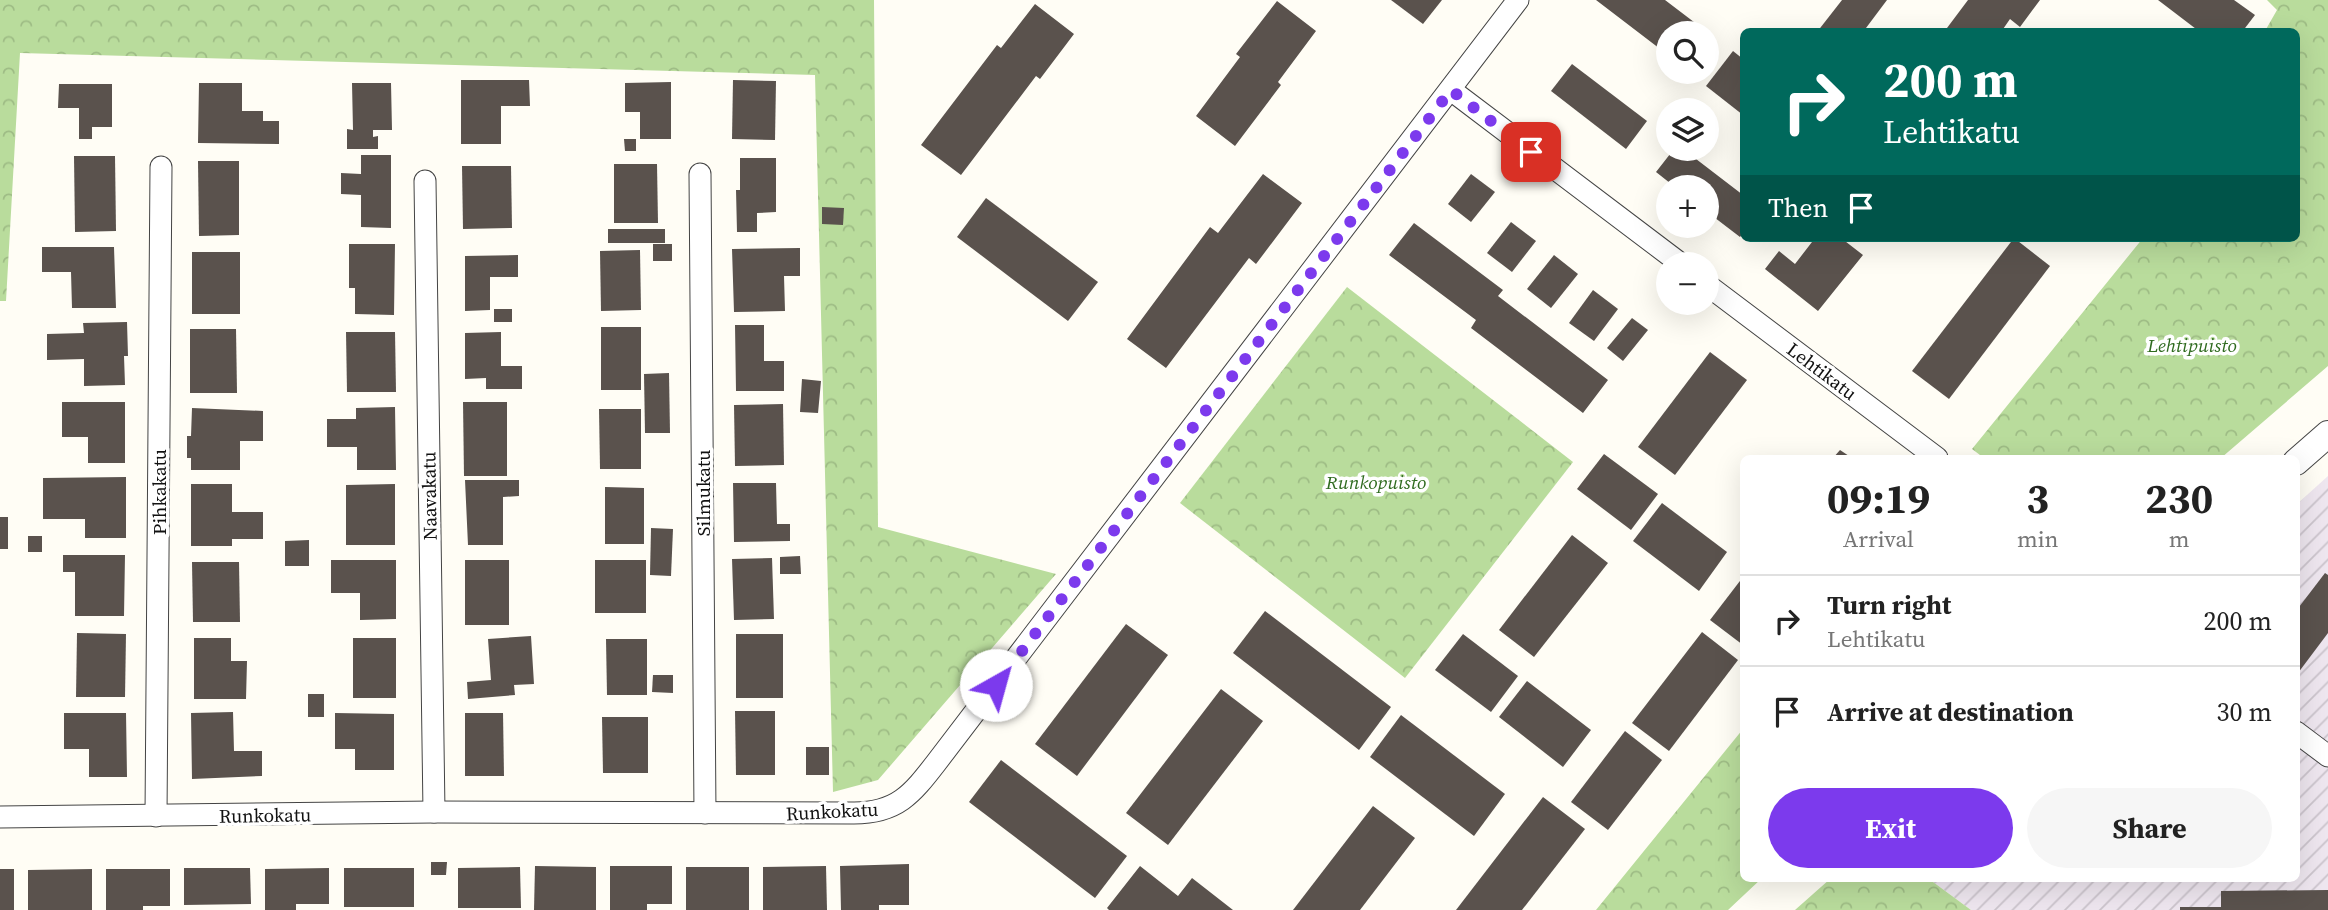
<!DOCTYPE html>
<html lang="en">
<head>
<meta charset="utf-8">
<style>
  :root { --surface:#fff; --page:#f6f6f6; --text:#222; --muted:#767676; --line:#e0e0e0; --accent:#7c3aed }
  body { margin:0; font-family:"Source Serif 4",serif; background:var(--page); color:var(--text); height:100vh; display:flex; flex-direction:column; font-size:26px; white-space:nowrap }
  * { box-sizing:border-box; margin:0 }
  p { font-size:23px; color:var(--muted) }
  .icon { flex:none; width:38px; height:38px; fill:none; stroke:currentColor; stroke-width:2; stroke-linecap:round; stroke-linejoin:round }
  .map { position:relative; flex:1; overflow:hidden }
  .drawer { position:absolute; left:1740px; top:455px; width:560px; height:427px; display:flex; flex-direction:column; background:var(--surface); border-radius:10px; box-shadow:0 7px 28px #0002 }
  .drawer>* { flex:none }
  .hud { position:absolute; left:1740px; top:28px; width:560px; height:214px; border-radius:10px; box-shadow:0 7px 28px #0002; background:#00695c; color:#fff; overflow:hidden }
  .buttons { position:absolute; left:1656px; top:21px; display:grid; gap:14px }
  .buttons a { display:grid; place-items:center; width:63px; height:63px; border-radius:50%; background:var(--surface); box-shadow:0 7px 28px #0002; font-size:35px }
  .pin { position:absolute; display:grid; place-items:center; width:60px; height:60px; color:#fff; margin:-30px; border-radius:14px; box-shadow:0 4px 10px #0006 }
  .me { position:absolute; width:77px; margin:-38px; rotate:38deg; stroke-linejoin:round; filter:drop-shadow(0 0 5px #0008) }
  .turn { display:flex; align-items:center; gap:24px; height:147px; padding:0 28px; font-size:32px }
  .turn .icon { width:91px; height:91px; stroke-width:2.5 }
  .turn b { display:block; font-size:49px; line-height:60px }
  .then { display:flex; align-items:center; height:66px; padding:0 28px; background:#0003; gap:14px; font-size:26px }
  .eta { display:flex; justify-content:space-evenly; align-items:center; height:119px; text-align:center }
  .eta b { font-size:42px; font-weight:700; line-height:49px }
  .cta { display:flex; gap:14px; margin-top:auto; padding:14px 28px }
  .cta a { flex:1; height:80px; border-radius:42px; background:var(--accent); color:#fff; font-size:28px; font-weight:700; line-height:80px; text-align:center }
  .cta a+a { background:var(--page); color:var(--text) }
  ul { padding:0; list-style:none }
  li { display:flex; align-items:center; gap:21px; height:91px; padding:0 28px; border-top:2px solid var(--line) }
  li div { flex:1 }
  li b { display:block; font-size:26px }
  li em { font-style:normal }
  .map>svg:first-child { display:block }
  .industrial { fill:url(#industrial-furrows) }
  .forest { fill:url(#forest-crowns) }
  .building { fill:#5a524d }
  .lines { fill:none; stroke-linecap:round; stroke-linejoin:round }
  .minor-casing { stroke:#444; stroke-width:23 }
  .tertiary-casing { stroke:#444; stroke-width:28 }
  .minor { stroke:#fff; stroke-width:21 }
  .tertiary { stroke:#fff; stroke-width:26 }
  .route { stroke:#7c3aed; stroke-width:12; stroke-dasharray:0 21.6 }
  .labels { text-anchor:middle; stroke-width:7; stroke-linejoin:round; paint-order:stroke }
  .park-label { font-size:19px; font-style:italic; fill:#2f6b1f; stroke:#fff }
  .street-label { font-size:19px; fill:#111; stroke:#fff }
</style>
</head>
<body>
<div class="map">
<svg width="2328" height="910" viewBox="0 0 2328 910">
  <defs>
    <pattern id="industrial-furrows" width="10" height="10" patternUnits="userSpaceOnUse" patternTransform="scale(1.75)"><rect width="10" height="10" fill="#eee6ef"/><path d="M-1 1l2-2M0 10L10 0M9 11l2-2" fill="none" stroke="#cbc4cc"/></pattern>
    <pattern id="forest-crowns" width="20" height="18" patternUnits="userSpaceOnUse" patternTransform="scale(1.75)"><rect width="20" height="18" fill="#b9dc9c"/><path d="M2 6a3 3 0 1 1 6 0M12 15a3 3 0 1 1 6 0" fill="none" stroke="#9ebc85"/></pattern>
  </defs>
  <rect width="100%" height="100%" fill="#fffdf5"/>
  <!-- industrial -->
  <polygon class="industrial" points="2328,476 2328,910 1971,910 1929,879 2296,878 2296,505"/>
  <!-- forest -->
  <g class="forest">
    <polygon points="0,0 874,0 878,527 1056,574 878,780 833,792 815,75 20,53 6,301 0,301"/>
    <polygon points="2267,0 2328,0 2328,366 2221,458 1984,458 1972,449 2143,238 2296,238 2296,32 2265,31 2277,10"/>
    <polygon points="1347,287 1573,462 1405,678 1180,503"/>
    <polygon points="1743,729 1743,878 1761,879 1728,910 1596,910"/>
    <polygon points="1830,879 1929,879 1971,910 1795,910"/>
  </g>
  <!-- building -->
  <g class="building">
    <polygon points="1391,0 1442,0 1423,24"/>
    <polygon points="1596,0 1665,0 1711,35 1706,42 1706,33 1668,33 1668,55"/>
    <polygon points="1842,0 1887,0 1863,32 1817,32"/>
    <polygon points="1968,0 2040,0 2020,27 2010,19 2001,32 1944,32"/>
    <polygon points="2158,0 2234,0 2255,15 2242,32 2200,32"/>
    <polygon points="1277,1 1316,31 1278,82 1281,85 1235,146 1196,116 1240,57 1236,54"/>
    <polygon points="1035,4 1074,34 1040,79 1036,76 961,175 921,145 997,45 1001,48"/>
    <polygon points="1733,51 1743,59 1743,115 1706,86"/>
    <polygon points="1572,64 1647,121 1626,149 1551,91"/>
    <polygon points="461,80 529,80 530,106 501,106 501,144 461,144"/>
    <polygon points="733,80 776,81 775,140 732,139"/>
    <polygon points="671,82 671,139 640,139 640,112 625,112 625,83"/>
    <polygon points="199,83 242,83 242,111 263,111 263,121 279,121 279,144 198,143"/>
    <polygon points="352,83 391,83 392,130 373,130 373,137 378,136 378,149 347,149 347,129 353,130"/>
    <polygon points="59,84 112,84 112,127 92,127 92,139 79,139 79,108 58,108"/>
    <polygon points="624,139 636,139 636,151 625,151"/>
    <polygon points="1674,149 1683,149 1743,195 1743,233 1740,237 1706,211 1706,187 1675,187 1656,172"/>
    <polygon points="361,155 391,155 391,228 361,227 361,195 341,194 341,173 361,174"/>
    <polygon points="74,156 115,156 116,231 75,232"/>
    <polygon points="740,158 776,158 776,212 757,213 757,232 737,232 736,190 740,190"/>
    <polygon points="198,161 239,161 239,235 199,236"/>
    <polygon points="614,164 657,164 658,223 614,223"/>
    <polygon points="462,166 511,166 512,228 463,229"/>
    <polygon points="1263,174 1302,203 1256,264 1249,258 1166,368 1127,339 1210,227 1218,233"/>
    <polygon points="1471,174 1495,192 1471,222 1448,204"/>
    <polygon points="986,198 1098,282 1068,321 957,237"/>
    <polygon points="822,207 844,208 843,225 822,224"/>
    <polygon points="1511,222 1536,241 1512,272 1487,253"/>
    <polygon points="1414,223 1503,290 1498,296 1608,380 1583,413 1471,328 1476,320 1389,255"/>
    <rect x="608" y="229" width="57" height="14"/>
    <polygon points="1807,238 1841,238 1863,255 1818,311 1765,269 1779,251 1795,264 1812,242"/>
    <polygon points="2014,238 2050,266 1949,399 1912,371"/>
    <polygon points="349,244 395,244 394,315 355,314 355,288 349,288"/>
    <rect x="653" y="244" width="19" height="17"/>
    <polygon points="42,247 114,247 116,308 72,308 71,272 42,272"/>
    <polygon points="800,248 800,276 784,276 785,311 734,312 732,249"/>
    <polygon points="640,250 641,310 601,311 600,251"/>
    <rect x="192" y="252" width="48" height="62"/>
    <polygon points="518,255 518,277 490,277 490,310 465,311 465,256"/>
    <polygon points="1554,255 1578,274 1551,308 1527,289"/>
    <polygon points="1593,290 1618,309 1594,341 1569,323"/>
    <rect x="494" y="309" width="18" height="13"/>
    <polygon points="1632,318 1648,330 1623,361 1607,348"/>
    <polygon points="127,322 128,356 124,356 125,385 84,386 84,359 47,360 47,334 84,333 83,323"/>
    <polygon points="735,325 764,325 764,361 784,361 784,391 736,391"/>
    <rect x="601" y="327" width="40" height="63"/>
    <polygon points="190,329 236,329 237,393 190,393"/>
    <polygon points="346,332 395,332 396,392 347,392"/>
    <polygon points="501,332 501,366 522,366 522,389 486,389 486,378 465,379 465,333"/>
    <polygon points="1710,352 1747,380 1675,475 1638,447"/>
    <polygon points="669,373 670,433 645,433 644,374"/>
    <polygon points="802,379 821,381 818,413 800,412"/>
    <polygon points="62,402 125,402 125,463 88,463 88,437 62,437"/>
    <polygon points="463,402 507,402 507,476 464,476"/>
    <polygon points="783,404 784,465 735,466 734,405"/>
    <polygon points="395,407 396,470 357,470 357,447 327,447 327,419 356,419 356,408"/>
    <polygon points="192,408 263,411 263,441 240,441 240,470 191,470 191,458 187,458 187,436 191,436"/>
    <polygon points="599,409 641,409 641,469 600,469"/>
    <polygon points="1840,450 1852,458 1833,458"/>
    <polygon points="1604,454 1658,494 1631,530 1577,489"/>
    <polygon points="126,477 126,538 85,538 85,519 43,519 43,478"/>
    <polygon points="465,480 519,480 519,496 503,497 503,545 468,545"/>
    <polygon points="733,483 776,483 777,524 790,524 790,541 734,542"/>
    <polygon points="191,484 232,484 232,512 263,512 263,539 232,539 232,546 191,546"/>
    <polygon points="395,484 395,545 346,545 346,485"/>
    <polygon points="605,487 644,488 644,544 605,544"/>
    <polygon points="1662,503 1727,552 1699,591 1633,541"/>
    <rect x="0" y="517" width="8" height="32"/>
    <polygon points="651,528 673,529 671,576 650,575"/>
    <polygon points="1572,535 1608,563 1534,657 1499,630"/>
    <rect x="28" y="536" width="14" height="16"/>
    <polygon points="309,540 309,566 285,566 285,541"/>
    <polygon points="63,555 125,555 124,616 75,616 75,572 63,572"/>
    <polygon points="800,556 801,574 780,574 780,557"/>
    <polygon points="772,558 774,619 734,620 732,559"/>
    <polygon points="331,560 396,560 396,619 360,620 360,593 331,593"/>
    <rect x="465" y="560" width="44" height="65"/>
    <rect x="595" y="560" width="51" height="53"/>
    <polygon points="192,562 239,562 240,622 193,622"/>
    <polygon points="2325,573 2328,575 2328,633 2298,673 2296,671 2296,611"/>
    <polygon points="1743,577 1743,645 1710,620"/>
    <polygon points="1265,611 1391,707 1359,750 1233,653"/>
    <polygon points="1126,624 1168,655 1077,776 1035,744"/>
    <polygon points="1702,632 1738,660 1669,751 1632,723"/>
    <polygon points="77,633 126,634 125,697 76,697"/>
    <rect x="736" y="634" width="47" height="64"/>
    <polygon points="1463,634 1518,676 1491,712 1435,670"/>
    <polygon points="531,636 534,684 514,685 515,695 468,699 467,682 491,680 488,639"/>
    <polygon points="194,638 231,638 231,661 247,661 246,699 194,699"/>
    <rect x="353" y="638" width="43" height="60"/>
    <polygon points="606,639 647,639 647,695 607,695"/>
    <polygon points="653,675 673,675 673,693 652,692"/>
    <polygon points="1527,681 1591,730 1563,767 1499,717"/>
    <polygon points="1221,689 1263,721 1168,845 1126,813"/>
    <rect x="308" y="694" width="16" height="23"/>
    <polygon points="735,711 775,711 775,775 736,775"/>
    <polygon points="233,712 234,751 262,751 262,776 192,779 191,713"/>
    <polygon points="64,713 126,713 127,777 89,777 89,749 64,749"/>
    <polygon points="335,713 394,714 394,770 355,770 355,749 335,749"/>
    <polygon points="465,713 503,713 504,776 465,776"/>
    <polygon points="1401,715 1505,794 1474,836 1370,757"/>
    <polygon points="602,717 648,717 648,773 603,773"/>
    <polygon points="1625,731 1662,760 1608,830 1571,802"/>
    <rect x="806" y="747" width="23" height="28"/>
    <polygon points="1001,760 1127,856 1095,898 969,802"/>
    <polygon points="1543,797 1585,829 1522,910 1456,910"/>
    <polygon points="1373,806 1415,838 1360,910 1293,910"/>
    <polygon points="431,862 447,862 446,875 431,875"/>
    <polygon points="909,864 909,905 879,905 879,910 841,910 840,866"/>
    <polygon points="535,866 596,867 596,910 534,910"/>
    <polygon points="610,866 672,866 672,904 647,904 647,910 610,910"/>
    <polygon points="826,866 827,910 763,910 763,867"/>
    <polygon points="1140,866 1178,896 1192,878 1233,910 1109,910 1107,908"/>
    <polygon points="520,867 521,908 458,908 458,868"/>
    <rect x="686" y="867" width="63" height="43"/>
    <polygon points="184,868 250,868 251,904 184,905"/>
    <polygon points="329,868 329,904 296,904 296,910 265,910 265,869"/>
    <rect x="344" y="868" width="70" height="39"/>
    <rect x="0" y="869" width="14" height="41"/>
    <polygon points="92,869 92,910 28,910 28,870"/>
    <polygon points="106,869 170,869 170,906 143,906 143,910 106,910"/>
    <polygon points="2328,890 2328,910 2180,910 2180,907 2221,907 2221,891"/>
  </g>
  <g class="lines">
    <!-- minor casing -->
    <g class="minor-casing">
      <g id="minor">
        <polyline points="1451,90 1681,264"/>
        <polyline points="700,174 705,813"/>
        <polyline points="425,181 434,812"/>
        <polyline points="1706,284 1937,458"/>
        <polyline points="2296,732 2328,756"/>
        <polyline points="156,816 161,167"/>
        <path d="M0,817L434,812L854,813C897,813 912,794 936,763L1518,0"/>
      </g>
    </g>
    <!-- tertiary casing -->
    <g class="tertiary-casing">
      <polyline id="tertiary" points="2296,462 2328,434"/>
    </g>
    <!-- minor -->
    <use href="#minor" class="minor"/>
    <!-- tertiary -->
    <use href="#tertiary" class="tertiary"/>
  </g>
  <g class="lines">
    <!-- route -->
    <polyline class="route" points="996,685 1451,90 1531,152"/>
  </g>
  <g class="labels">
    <!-- park labels -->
    <g class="park-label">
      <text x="2192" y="352">Lehtipuisto</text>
      <text x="1376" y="489">Runkopuisto</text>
    </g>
    <!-- street labels -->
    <g class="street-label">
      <text transform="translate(1822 371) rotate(37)" y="7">Lehtikatu</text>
      <text transform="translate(159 492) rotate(-90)" y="7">Pihkakatu</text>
      <text transform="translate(703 493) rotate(-90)" y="7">Silmukatu</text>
      <text transform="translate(429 496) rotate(-91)" y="7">Naavakatu</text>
      <text transform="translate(832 811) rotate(-3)" y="7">Runkokatu</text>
      <text transform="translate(265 815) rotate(-1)" y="7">Runkokatu</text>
    </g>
  </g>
</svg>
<div class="buttons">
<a><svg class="icon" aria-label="search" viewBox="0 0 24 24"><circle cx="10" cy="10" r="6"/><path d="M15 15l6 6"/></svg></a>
<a><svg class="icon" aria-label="layers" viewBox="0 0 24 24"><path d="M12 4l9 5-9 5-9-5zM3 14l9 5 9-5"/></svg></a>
<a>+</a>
<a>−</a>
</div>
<div class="pin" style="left:1531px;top:152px;background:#d93025"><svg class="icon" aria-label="arrive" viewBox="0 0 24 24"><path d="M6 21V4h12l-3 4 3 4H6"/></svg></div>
<svg class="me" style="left:996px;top:685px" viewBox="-20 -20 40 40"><circle r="19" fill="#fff"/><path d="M0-13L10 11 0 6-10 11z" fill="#7c3aed"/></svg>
<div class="hud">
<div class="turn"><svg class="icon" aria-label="right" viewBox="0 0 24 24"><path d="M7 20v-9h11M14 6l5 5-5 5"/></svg><div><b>200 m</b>Lehtikatu</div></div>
<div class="then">Then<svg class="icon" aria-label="arrive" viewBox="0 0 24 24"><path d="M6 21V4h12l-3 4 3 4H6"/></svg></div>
</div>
<section class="drawer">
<div class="eta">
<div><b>09:19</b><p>Arrival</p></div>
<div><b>3</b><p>min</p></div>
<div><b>230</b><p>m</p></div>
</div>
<ul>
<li><svg class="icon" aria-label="right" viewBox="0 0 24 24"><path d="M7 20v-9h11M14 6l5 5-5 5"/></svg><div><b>Turn right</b><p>Lehtikatu</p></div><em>200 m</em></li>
<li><svg class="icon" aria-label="arrive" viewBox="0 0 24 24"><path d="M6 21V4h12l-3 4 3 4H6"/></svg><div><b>Arrive at destination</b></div><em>30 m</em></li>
</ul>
<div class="cta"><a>Exit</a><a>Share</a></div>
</section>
</div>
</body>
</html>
